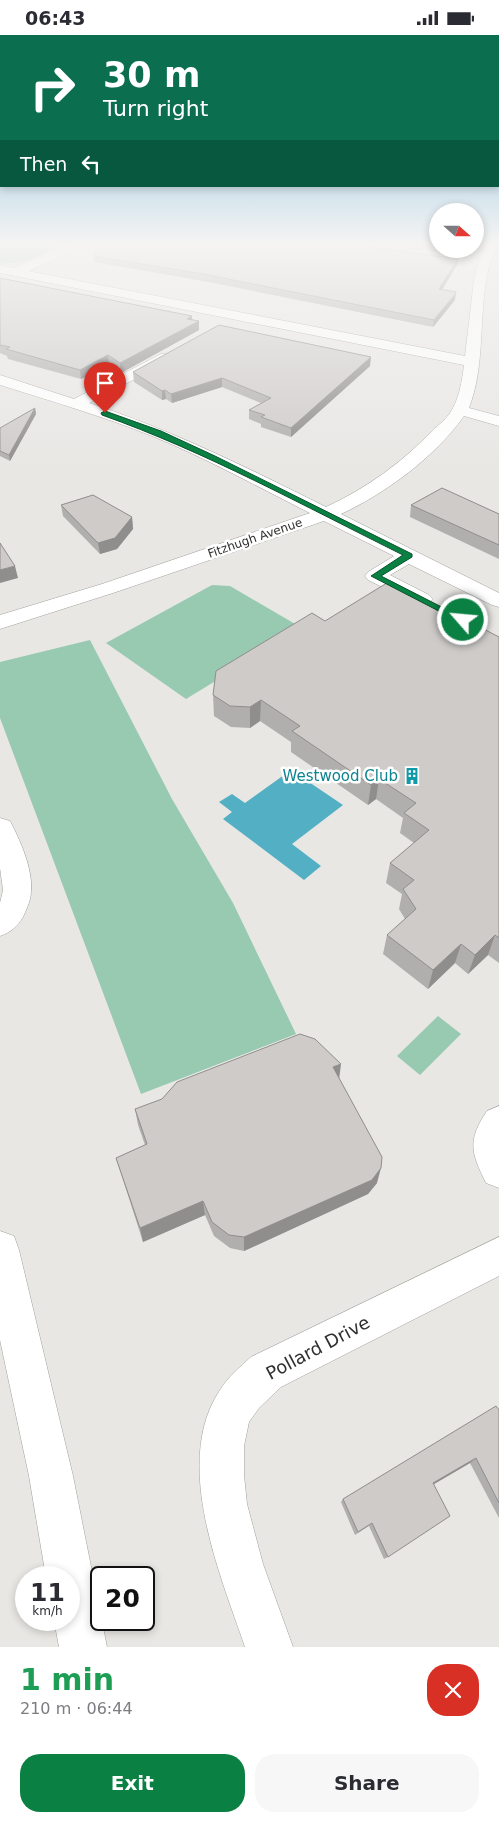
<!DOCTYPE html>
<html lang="en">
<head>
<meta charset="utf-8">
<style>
  :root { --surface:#fff; --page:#f7f7f7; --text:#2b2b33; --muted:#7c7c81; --accent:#0b8043 }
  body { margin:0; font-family:"DejaVu Sans",sans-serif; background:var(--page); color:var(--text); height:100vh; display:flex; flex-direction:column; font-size:19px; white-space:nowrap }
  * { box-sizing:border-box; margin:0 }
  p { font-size:16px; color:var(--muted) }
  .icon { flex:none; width:28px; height:28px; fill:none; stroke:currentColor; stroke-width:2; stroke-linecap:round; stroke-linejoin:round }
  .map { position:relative; height:1612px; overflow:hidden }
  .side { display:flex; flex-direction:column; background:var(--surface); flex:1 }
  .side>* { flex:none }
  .hud { position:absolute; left:0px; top:0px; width:500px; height:152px; box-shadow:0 2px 8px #0003; background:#0b6e4f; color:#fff; overflow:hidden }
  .needle { width:32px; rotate:111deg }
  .buttons { position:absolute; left:429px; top:168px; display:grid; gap:10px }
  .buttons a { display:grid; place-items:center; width:55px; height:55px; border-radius:50%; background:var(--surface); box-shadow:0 2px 8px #0003; font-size:25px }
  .speed { position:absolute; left:15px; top:1531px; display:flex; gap:10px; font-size:25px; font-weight:700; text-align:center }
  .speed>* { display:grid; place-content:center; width:65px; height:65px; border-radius:50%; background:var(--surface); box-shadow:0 2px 8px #0003; line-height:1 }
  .speed small { font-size:12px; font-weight:400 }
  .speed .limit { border:2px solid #111; border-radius:8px; background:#fff; color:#111 }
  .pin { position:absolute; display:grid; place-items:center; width:42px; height:42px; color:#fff; margin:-51px -21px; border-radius:50% 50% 50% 0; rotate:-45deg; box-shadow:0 0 5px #0007 }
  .pin .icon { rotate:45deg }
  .me { position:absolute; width:55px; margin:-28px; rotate:297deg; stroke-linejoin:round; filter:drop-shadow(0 0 4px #0008) }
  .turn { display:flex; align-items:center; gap:18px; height:105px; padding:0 20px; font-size:22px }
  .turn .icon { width:65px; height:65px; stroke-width:2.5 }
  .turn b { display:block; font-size:35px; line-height:42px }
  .then { display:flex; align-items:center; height:48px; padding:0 20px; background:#0003; gap:10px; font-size:19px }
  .round { display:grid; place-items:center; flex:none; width:52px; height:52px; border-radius:20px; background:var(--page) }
  .overview { display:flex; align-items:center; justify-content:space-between; height:85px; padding:0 20px }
  h1 { font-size:30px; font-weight:700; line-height:38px; color:#1e9e55 }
  .button { display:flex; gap:10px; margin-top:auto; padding:10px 20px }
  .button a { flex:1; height:58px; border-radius:20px; background:var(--accent); color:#fff; font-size:20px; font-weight:700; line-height:58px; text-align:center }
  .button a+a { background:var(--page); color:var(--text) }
  .status { display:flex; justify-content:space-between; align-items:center; height:35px; padding:0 25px; background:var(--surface); direction:ltr }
  .status svg { height:14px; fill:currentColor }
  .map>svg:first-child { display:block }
  .green { fill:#98c9b1 }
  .water { fill:#53afc3 }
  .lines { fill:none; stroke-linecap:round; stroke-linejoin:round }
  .minor-casing { stroke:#a2a19e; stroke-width:1 }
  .minor { fill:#fff; fill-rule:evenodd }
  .wall { fill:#b1afad }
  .shaded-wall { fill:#908e8d }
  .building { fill:#cecbc9; stroke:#908e8d }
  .route { fill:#0b8043; stroke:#07532c }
  .labels { text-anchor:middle; stroke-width:5; stroke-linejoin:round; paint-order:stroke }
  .far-street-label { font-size:12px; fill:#31302f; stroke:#fff }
  .culture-label { font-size:15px; fill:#0d838f; stroke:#fff; text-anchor:end }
  .near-street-label { font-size:18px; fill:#31302f; stroke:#fff }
</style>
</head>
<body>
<div class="status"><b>06:43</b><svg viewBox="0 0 49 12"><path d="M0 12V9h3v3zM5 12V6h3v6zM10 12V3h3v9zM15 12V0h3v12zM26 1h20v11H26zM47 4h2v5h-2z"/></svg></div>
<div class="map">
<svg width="499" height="1612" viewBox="0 0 499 1612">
  <rect width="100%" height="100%" fill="#e8e7e4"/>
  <!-- green -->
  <g class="green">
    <path d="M0,208H54C49,221 14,231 0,228Z"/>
    <polygon points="212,550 230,551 302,593 186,664 106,608"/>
    <polygon points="90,605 172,764 233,868 296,999 141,1059 0,683 0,627"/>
    <polygon points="438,981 461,999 420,1040 397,1021"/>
  </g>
  <!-- water -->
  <polygon class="water" points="291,735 343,770 292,809 321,831 304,845 223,784 232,777 219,767 232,759 245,768"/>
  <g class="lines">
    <!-- minor casing -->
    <g class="minor-casing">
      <g id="minor">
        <path d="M61,208H73L63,221L28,236L465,321L474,245L479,225L488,208H499C495,217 490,226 488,236C478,281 486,329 469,373L499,381V391L464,381C435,422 386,458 341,479L499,558V572L492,570L409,529L390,540L429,560L433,564L429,568L422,570L415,568L368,545L365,541L368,537L394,521L324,486L116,557L0,594V580L102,549L310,478C258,452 206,423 152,401C102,381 51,366 0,350V340L74,364L161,319H171L173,322L171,325L89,368C172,395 248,433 326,472C367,453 403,427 434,394C440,389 446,384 450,378C459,365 462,346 464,330L0,238V230L14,233L55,215Z"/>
        <path d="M0,783L10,786C20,805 33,834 31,856C31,865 27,873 23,882C17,892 11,897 0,901V868L3,855L0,833Z"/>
        <path d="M499,1071V1153L486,1148C471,1118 467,1105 487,1076Z"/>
        <polygon points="0,1196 14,1201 19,1215 73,1441 107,1612 59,1612 54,1585 69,1585 69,1542 46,1542 29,1441 0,1305"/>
        <path d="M499,1202V1241L281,1352L259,1373L249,1387L244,1411V1440L247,1469L263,1529L293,1612H245C220,1539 172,1427 220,1355C228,1342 240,1332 251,1322Z"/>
      </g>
    </g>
    <!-- minor -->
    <use href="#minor" class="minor"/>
  </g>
  <!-- wall -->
  <g class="wall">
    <polygon points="368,208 438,208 438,214 468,214 464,220"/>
    <polygon points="94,221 458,224 457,230 442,255 455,265 433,292 203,246 94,227"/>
    <polygon points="0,243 192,281 192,284 199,286 199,295 121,338 109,330 81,344 8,324 7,321 0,318"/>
    <polygon points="370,331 291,402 261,392 261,389 249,384 249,375 261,368 222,352 172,368 166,364 162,365 134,347 133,337"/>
    <polygon points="35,373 36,379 10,426 0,421 0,393"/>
    <polygon points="61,470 132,482 133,494 117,514 100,519 63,481"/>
    <polygon points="411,470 499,479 499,524 410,482"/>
    <polygon points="325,586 499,602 499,928 488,920 468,939 455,928 428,954 383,919 387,900 405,884 399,874 402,859 386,848 390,828 414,808 400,798 403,783 376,764 368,770 291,717 291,707 260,686 250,693 231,692 214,681 213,660"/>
    <polygon points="339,1043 377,1148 368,1159 244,1216 230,1213 214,1201 205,1180 143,1207 116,1123 145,1110 138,1090 135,1074"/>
    <polygon points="499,1375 499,1483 470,1428 434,1449 388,1522 384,1524 369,1491 355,1500 341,1467 343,1464"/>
  </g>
  <!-- shaded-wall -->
  <g class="shaded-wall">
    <polygon points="465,214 468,214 464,220"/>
    <polygon points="458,224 457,230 438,261 439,254"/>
    <polygon points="456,258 455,265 433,292 434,285"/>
    <polygon points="192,281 192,289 199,286 199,295 121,338 120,328"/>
    <polygon points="108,320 109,330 81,344 80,335"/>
    <polygon points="371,322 370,331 291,402 291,393"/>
    <polygon points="222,343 222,352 172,368 171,359"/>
    <polygon points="165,355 166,364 162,365 162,356"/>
    <polygon points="35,373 36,379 10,426 9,420"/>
    <polygon points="132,482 133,494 117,514 100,519 98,508"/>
    <polygon points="15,531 18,543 0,548 0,535"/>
    <polygon points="261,665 260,686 250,693 250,672"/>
    <polygon points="379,744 376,764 368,770 371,750"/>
    <polygon points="495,900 488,920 468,939 475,920"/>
    <polygon points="461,909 455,928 428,954 433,935"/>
    <polygon points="341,1029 339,1045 333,1032"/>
    <polygon points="381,1133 377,1148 368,1159 244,1216 244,1202"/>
    <polygon points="203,1166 205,1180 143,1207 140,1193"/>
    <polygon points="476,1423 470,1428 429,1452 433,1448"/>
  </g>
  <!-- building -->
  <g class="building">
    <polygon points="100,208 342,208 458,224 439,254 456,257 456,258 434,285 203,239 94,221"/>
    <polygon points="419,208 438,208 438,210"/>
    <polygon points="0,243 192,281 187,284 199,286 120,328 108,320 80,335 6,314 10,312 0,310"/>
    <polygon points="219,290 371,322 291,393 261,382 265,380 249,375 271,363 222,343 171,359 165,355 162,356 133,337"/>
    <polygon points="35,373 9,420 0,416 0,393"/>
    <polygon points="442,453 499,479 499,510 411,470"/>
    <polygon points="93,460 132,482 115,503 98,508 61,470"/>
    <polygon points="0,508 15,531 0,535"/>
    <polygon points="390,546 499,602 499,903 495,900 475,920 461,909 433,935 387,900 416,874 403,854 414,845 390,828 429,795 404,778 416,768 379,744 371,750 292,696 300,691 261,665 250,672 230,671 213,660 216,636 312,578 325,586"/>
    <polygon points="300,999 315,1004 341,1029 333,1032 382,1122 381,1133 372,1145 244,1202 229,1200 212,1187 203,1166 140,1193 116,1123 147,1109 135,1074 162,1064 177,1047"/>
    <polygon points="496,1371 499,1375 499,1468 476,1423 433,1448 450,1481 388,1522 372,1488 358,1497 343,1464"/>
  </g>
  <!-- sky -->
  <linearGradient id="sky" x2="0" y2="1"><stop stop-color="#6cb2d9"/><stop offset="0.48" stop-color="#f5f4f3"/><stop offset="1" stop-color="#f5f4f3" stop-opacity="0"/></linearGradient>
  <rect width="499" height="434" fill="url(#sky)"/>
  <!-- route -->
  <path class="route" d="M105,376L161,396L215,421L412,519V522L381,541L467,585L466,587H460L371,541L403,520C304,471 206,417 102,380L101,378Z"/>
  <!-- icons -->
  <defs>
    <g id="building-bare" transform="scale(1.35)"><path d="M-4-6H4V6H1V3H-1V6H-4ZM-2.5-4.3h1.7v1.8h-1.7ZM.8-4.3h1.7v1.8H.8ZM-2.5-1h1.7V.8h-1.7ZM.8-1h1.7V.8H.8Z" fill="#0f9aa8" stroke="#fff" stroke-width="2.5" paint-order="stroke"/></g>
  </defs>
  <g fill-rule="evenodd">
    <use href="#building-bare" x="412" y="741"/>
  </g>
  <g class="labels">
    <!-- far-street labels -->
    <g class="far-street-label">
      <text transform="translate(255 503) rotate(-19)" y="4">Fitzhugh Avenue</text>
    </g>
    <!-- culture labels -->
    <g class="culture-label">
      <text x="398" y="746">Westwood Club</text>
    </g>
    <!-- near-street labels -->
    <g class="near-street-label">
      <text transform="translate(318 1313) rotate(-28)" y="6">Pollard Drive</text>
    </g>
  </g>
</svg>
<div class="buttons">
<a><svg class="needle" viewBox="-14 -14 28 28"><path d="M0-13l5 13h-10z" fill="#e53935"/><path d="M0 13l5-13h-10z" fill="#7c7c81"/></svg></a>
</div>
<div class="speed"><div>11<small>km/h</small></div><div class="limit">20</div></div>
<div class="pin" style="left:105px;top:378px;background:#d93025"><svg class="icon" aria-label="arrive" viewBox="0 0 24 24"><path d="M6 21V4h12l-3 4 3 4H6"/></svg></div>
<svg class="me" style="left:463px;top:585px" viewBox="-20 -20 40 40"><circle r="17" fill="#0b8043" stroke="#fff" stroke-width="3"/><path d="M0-11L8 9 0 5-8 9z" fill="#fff"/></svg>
<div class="hud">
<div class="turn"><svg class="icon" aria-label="right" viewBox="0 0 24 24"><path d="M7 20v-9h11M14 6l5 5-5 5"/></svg><div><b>30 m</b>Turn right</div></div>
<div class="then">Then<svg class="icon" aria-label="left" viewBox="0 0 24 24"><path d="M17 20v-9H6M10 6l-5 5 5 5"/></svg></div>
</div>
</div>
<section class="side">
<div class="overview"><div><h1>1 min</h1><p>210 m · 06:44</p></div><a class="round" style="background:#d93025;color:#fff"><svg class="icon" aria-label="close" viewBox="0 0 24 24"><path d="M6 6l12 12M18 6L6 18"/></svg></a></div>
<div class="button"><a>Exit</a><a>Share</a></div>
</section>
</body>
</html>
